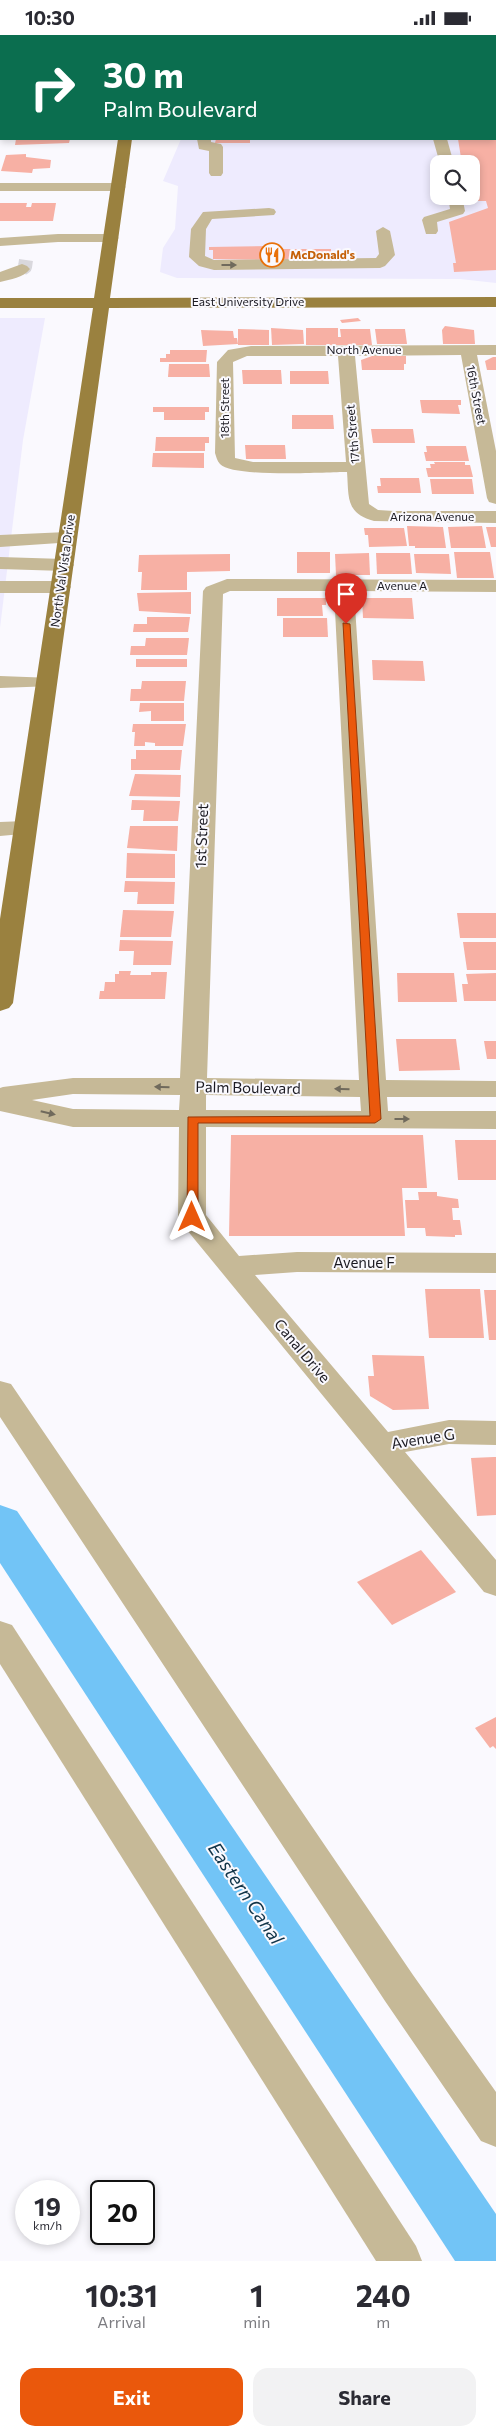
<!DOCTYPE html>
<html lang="en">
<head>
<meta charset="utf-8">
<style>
  :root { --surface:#fff; --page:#f2f2f3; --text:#2b2b33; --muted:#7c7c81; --accent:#ea580c }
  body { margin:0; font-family:Commissioner,sans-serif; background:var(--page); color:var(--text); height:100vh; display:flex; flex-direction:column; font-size:19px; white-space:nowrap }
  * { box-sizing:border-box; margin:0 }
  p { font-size:16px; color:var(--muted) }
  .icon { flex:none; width:28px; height:28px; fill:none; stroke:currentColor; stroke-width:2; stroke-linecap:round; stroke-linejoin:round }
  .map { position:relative; height:2226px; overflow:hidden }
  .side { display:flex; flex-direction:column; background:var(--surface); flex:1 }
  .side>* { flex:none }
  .banner { position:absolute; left:0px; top:0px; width:496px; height:105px; box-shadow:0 2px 8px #0003; background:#0b6e4f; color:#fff; overflow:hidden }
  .controls { position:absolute; left:430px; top:120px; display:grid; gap:10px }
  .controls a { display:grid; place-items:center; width:50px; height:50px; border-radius:10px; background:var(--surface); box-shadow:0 2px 8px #0003; font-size:25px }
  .speed { position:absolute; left:15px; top:2145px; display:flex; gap:10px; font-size:25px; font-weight:700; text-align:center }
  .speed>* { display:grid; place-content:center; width:65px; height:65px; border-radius:50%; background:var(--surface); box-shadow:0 2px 8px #0003; line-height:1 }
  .speed small { font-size:12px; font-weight:400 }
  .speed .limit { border:2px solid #111; border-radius:8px; background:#fff; color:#111 }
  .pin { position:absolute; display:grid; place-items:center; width:42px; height:42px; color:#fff; margin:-51px -21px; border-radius:50% 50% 50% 0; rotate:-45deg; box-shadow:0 0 5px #0007 }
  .pin .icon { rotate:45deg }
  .me { position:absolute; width:55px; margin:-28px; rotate:0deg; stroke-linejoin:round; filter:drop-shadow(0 0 4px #0008) }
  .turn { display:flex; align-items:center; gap:18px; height:105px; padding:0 20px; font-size:22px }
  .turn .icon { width:65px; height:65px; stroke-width:2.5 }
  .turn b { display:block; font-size:35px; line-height:42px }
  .eta { display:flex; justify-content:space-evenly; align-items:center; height:85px; text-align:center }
  .eta b { font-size:30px; font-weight:700; line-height:35px }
  .button { display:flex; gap:10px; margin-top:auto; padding:10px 20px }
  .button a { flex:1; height:58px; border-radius:15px; background:var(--accent); color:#fff; font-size:20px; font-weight:700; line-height:58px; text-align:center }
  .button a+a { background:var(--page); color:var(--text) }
  .status { display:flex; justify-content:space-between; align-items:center; height:35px; padding:0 25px; background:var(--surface); direction:ltr }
  .status svg { height:14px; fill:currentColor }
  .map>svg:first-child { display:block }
  .built { fill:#eeebfe; fill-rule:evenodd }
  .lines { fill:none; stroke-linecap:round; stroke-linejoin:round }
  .canal { fill:#72c4f6; fill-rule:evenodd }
  .building { fill:#f7b0a4 }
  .minor-tunnel { stroke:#d9d8dd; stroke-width:14; stroke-dasharray:14 7; stroke-linecap:butt }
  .minor { fill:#c6b997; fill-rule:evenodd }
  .major { fill:#9a813f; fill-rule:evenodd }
  .oneway { fill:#706a5c }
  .route { fill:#ea580c; stroke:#983908 }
  .labels { text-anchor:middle; stroke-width:4; stroke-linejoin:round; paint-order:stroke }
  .far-food-label { font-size:12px; font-weight:bold; fill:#c56008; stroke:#faf9fe; text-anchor:start }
  .far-street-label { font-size:12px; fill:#1b1a22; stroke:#faf9fe }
  .street-label { font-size:15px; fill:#1b1a22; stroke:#faf9fe }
  .near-water-label { font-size:19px; font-style:italic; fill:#103448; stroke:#faf9fe }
</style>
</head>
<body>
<div class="status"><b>10:30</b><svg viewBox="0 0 49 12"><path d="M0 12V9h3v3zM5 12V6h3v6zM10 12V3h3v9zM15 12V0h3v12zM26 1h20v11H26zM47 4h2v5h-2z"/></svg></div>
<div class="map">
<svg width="496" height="2226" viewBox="0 0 496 2226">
  <rect width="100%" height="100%" fill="#faf9fe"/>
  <!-- built -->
  <g class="built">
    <path d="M495,62L496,248L460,244L177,243L160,237L163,213L175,194L178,151L163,146L181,104H495ZM439,129H471V161H439Z"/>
    <polygon points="0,283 45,283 23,405 0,593"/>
  </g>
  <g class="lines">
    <!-- canal -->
    <polygon class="canal" points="0,1470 17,1476 496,2179 496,2226 455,2226 0,1528"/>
  </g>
  <!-- building -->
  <g class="building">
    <polygon points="16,104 70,104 69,108 15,110"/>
    <polygon points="216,104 250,104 250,108 215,108"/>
    <polygon points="458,104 496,104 496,235 454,237 453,228 456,228 449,187 488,173 486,166 470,166 471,129 462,129"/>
    <polygon points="26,119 26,122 51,125 50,133 33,134 32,138 1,136 6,120"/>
    <polygon points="0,168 27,168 26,172 31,172 32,168 56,168 53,186 0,186"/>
    <polygon points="273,211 284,214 331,214 331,226 213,224 213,215 209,215 209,212"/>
    <polygon points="358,283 361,286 342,288 340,285"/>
    <polygon points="445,291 474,295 475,309 443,309 442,295"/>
    <polygon points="271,293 303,295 304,309 272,310"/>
    <polygon points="306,293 338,293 338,302 341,302 340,294 370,294 372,310 306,310"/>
    <polygon points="238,294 269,295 269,310 238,310"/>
    <polygon points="375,294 405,294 407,309 377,309"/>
    <polygon points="201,295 233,296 234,303 237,303 238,309 203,311"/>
    <polygon points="170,315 207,315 206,327 160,327 160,323 166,323 166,319 170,319"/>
    <polygon points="372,321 406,321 406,329 404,329 404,335 362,335 361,325"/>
    <polygon points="493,322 496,322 496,335 487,335 485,326"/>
    <polygon points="169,329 209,329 210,342 168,342"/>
    <polygon points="242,335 281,335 282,349 243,349"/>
    <polygon points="290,336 328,336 329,349 290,349"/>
    <polygon points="420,365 461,365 461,370 458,370 460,379 422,378"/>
    <polygon points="153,372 209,372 209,377 205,377 205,385 164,385 164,377 153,377"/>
    <polygon points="292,380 333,380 334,394 292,394"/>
    <polygon points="371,394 413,394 415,408 373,408"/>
    <polygon points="156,402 209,402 209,408 205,408 205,416 155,416"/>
    <polygon points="245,410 285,410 286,424 246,424"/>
    <polygon points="426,411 466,411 469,426 426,426 424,417 427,417"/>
    <polygon points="153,418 204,418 204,433 152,432"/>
    <polygon points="434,427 465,427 465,430 470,430 473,442 428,442 426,433 431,433 430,429 435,429"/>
    <polygon points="380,443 419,443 421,458 378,458 377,451 381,451"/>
    <polygon points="430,444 472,444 474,459 432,459"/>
    <polygon points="407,491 443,492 446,513 415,513 415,511 409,511"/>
    <polygon points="482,491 486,513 451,513 448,492"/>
    <polygon points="486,492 496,492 496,512 491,512"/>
    <polygon points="364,493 404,493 407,511 369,512 368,500 365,500"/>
    <rect x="297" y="517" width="33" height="21"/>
    <polygon points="454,517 490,517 494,543 457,543"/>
    <polygon points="369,518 370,540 336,540 335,519"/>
    <polygon points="376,518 410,518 412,539 377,539"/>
    <polygon points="230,519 230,536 187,537 187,555 141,555 142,537 138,537 139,520"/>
    <polygon points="414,519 449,519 451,539 416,538"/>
    <polygon points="191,557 191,579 139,576 137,558"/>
    <polygon points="277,563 326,563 326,570 322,570 323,581 277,581"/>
    <polygon points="362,563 412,563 414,584 363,583"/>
    <polygon points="147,582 190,582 188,597 133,597 134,589 147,589"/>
    <polygon points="283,583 327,583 328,602 283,602"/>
    <polygon points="146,603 189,603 187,620 130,620 131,611 145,611"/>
    <rect x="136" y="624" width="51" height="8"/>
    <polygon points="372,625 423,626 425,646 373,645"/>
    <polygon points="142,646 186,646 184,666 130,666 131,654 141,654"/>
    <polygon points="140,668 184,668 184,686 151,686 151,676 139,677"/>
    <polygon points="133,689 186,689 183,711 155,711 155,708 145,707 145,711 134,711 135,697 132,697"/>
    <polygon points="136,715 182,715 180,735 131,735 131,724 136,724"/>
    <polygon points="135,739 181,740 180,762 129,761"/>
    <polygon points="132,765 180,766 178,786 143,786 144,775 131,775"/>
    <polygon points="130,791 178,791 177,816 127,813"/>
    <polygon points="127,818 175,819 175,843 126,843"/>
    <polygon points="125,846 175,847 174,869 137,869 138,857 124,857"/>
    <polygon points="123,875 174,876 171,902 120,902"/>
    <polygon points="457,878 496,878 496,903 460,903"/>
    <polygon points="120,905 173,906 171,930 133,930 134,916 119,916"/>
    <polygon points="463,907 496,907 496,935 467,935"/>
    <polygon points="119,936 131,936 130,940 151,940 151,937 167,937 165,964 99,964 100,956 104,956 105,947 115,947 115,939 119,939"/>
    <polygon points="397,938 454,938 457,967 398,967"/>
    <polygon points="496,938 496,966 464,966 462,949 468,949 466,939"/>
    <polygon points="396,1004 456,1004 460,1035 399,1036"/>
    <polygon points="484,1006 496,1006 496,1024 487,1024"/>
    <polygon points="231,1100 423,1100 427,1153 402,1153 405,1201 229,1201"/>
    <polygon points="455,1105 496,1105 496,1145 458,1145"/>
    <polygon points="418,1157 437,1157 437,1161 458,1164 459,1173 452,1173 453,1185 460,1185 462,1200 455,1200 455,1202 426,1201 425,1193 407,1193 405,1165 419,1165"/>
    <polygon points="425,1254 480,1254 484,1303 429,1303"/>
    <polygon points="484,1255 496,1255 496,1305 489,1305"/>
    <polygon points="372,1320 424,1321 429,1374 393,1375 370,1361 368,1341 374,1341"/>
    <polygon points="494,1422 496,1422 496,1480 477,1481 471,1423"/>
    <polygon points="421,1515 456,1557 392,1590 357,1547"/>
    <polygon points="496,1682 496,1714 493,1711 490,1713 475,1693"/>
  </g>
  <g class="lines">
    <!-- minor-tunnel -->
    <polyline class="minor-tunnel" points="22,234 25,232 26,225"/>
    <!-- minor -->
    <g class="minor">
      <rect x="279" y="0" width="12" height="1"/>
      <rect x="495" y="29" width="1" height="8"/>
      <rect x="495" y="65" width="1" height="8"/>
      <rect x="0" y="74" width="1" height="8"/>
      <polygon points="197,104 211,104 211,107 221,109 223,112 223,138 221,141 211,141 209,138 209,116 199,114"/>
      <polygon points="433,104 447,104 454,129 440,129"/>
      <polygon points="0,148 119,148 126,152 119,156 0,156"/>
      <polygon points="448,161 462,161 465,176 463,179 437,187 438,196 436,199 426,199 422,185 424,182 450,174"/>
      <polygon points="269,173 274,174 276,177 274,180 212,184 206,194 205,221 214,225 376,223 379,219 376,196 383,192 390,196 395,220 385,231 380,233 214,235 199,231 189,222 191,194 203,177"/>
      <polygon points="58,199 112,199 119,203 112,207 58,207 0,211 0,203"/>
      <path d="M22,229L27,231L30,234C23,243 11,244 0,247V237Z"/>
      <path d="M496,310V320H477L496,416V469L489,467L487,463L461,320L355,321L369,469L378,475L394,476H496V488L374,486C345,478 349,462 347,437C325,437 233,443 220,429C217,426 216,421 215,418L217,327L228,315L251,311ZM247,321H338L346,427H253L235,423L233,327Z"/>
      <polygon points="67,497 74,499 77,503 74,507 0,512 0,500"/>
      <polygon points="0,522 64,524 71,526 74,530 71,534 64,536 0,534"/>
      <path d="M227,544L496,545V557L354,556L386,1045L496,1046V1062H387L388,1076H496V1094L206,1092V1180L239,1221L297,1217L496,1218V1238L297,1237L255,1240L388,1397L449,1385L496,1386V1410L449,1409L405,1417L496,1525V1561L484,1557L182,1189L178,1182L179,1092H73L0,1076V1053L3,1052L73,1043H180L203,556L206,552ZM230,556H334L359,1045L207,1043L223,559ZM73,1059L180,1060L179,1075L73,1074L32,1065ZM206,1060L360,1062L361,1076L206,1075Z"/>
      <polygon points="0,546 61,546 68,548 71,552 68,556 61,558 0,558"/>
      <polygon points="0,641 53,643 57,647 53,651 0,653"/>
      <polygon points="25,786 33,788 37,793 33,798 0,801 0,787"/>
      <polygon points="0,1346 11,1349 413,1940 496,2057 496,2112 481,2106 385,1966 0,1382"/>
      <polygon points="0,1586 12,1590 416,2211 422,2226 376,2226 0,1629"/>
    </g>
    <!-- major -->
    <g class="major">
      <rect x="132" y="0" width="12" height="1"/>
      <polygon points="118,104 132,104 110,263 496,262 496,272 109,273 13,968 9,973 0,976 0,884 93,273 0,273 0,263 94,263"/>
    </g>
  </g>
  <!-- one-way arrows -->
  <defs><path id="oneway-solid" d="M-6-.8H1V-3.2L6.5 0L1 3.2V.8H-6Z" transform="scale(1.25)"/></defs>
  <g class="oneway">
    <use href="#oneway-solid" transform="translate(229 230)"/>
    <use href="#oneway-solid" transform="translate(162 1052) rotate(-179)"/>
    <use href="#oneway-solid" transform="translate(342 1054) rotate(-179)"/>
    <use href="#oneway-solid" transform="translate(48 1078) rotate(13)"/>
    <use href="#oneway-solid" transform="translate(402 1084)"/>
  </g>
  <!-- route -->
  <polygon class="route" points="343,588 350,589 381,1084 375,1088 198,1088 198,1182 192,1186 187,1182 188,1082 370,1081"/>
  <!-- icons -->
  <defs>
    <g id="restaurant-ring" transform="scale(1.25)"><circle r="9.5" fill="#faf9fe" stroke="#e8710a" stroke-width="1.5"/><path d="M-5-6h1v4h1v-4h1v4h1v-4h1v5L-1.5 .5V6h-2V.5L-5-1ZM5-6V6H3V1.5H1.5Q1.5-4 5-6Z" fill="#e8710a"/></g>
  </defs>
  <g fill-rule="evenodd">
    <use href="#restaurant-ring" x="272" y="220"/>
  </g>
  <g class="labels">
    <!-- far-food labels -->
    <g class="far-food-label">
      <text x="290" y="224">McDonald's</text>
    </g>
    <!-- far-street labels -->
    <g class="far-street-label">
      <text x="248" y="271">East University Drive</text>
      <text x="364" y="319">North Avenue</text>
      <text transform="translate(476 360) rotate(79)" y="4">16th Street</text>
      <text transform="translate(225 373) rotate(-90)" y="4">18th Street</text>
      <text transform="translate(353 399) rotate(-95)" y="4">17th Street</text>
      <text x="432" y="486">Arizona Avenue</text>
      <text transform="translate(63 536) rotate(-82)" y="4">North Val Vista Drive</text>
      <text x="402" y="555">Avenue A</text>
    </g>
    <!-- street labels -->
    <g class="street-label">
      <text transform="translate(202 801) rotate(-88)" y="5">1st Street</text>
      <text transform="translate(248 1053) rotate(1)" y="5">Palm Boulevard</text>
      <text x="364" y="1233">Avenue F</text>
      <text transform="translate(302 1316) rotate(50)" y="5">Canal Drive</text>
      <text transform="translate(423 1404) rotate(-9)" y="5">Avenue G</text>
    </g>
    <!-- near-water labels -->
    <g class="near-water-label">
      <text transform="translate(246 1858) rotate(56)" y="7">Eastern Canal</text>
    </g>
  </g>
</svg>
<div class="controls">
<a><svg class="icon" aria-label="search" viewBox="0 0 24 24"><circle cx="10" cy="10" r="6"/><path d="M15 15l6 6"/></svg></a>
</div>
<div class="speed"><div>19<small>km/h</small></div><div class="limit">20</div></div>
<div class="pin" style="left:346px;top:589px;background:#d93025"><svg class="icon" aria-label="arrive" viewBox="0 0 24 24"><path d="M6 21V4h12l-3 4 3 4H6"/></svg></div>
<svg class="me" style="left:192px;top:1182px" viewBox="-20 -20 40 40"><path d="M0-17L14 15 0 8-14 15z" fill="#ea580c" stroke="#fff" stroke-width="4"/></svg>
<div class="banner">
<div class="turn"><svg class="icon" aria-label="right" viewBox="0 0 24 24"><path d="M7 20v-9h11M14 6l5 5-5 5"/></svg><div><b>30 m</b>Palm Boulevard</div></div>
</div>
</div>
<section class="side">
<div class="eta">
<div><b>10:31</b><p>Arrival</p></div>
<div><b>1</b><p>min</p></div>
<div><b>240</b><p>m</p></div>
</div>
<div class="button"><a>Exit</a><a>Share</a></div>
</section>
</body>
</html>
